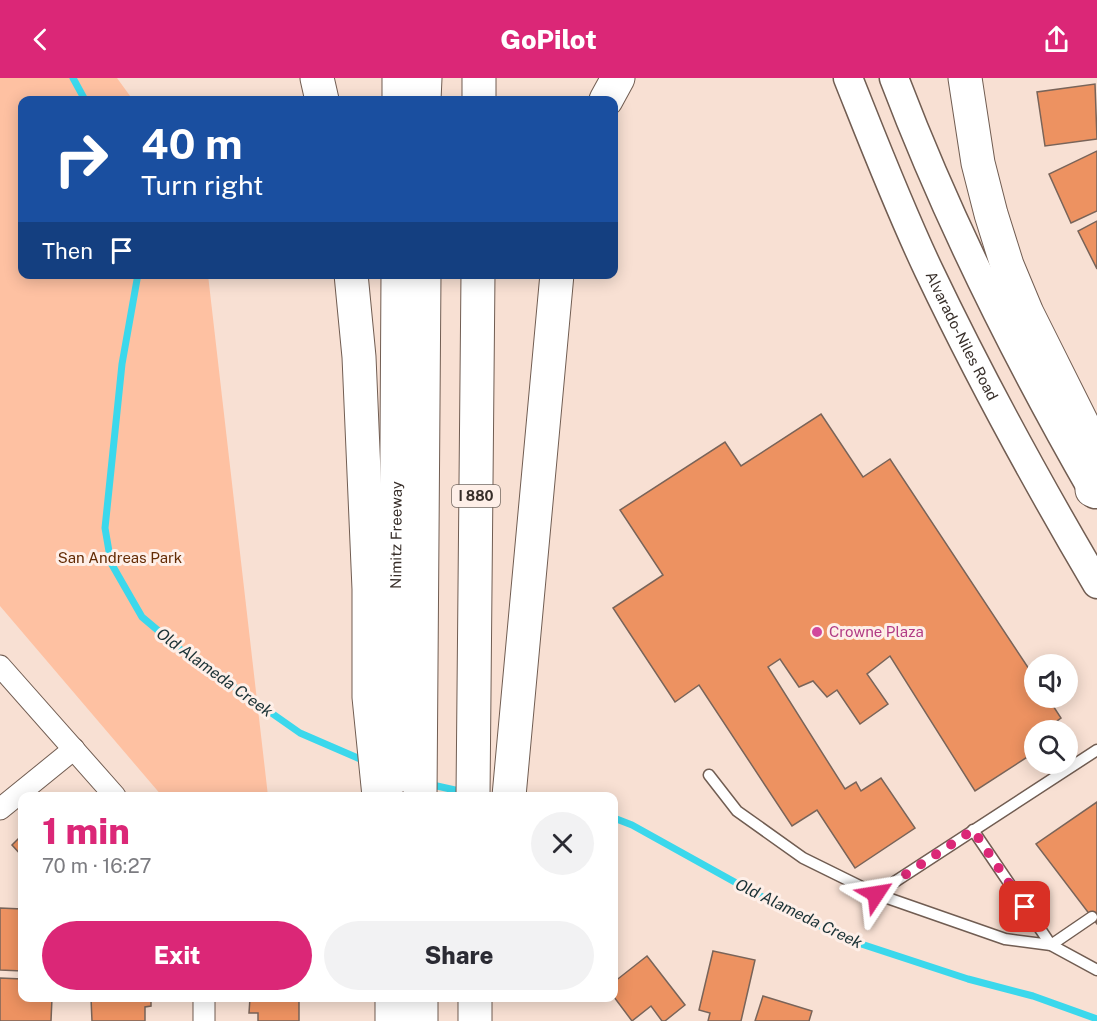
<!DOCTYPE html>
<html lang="en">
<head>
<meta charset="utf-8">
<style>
  :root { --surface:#fff; --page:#f2f2f3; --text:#2b2b33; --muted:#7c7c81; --accent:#db2777 }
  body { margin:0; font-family:"Public Sans",sans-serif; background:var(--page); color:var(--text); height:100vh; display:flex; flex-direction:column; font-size:22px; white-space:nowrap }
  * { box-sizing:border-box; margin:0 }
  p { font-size:20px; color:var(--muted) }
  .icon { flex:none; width:33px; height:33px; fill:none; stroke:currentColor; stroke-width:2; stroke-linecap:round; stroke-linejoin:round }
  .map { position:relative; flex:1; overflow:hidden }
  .panel { position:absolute; left:18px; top:714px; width:600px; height:210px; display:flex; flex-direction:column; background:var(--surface); border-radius:12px; box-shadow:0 3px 15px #0003 }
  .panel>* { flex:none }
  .guide { position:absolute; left:18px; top:18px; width:600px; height:183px; border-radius:12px; box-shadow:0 3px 15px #0003; background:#1a4fa0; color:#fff; overflow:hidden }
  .buttons { position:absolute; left:1024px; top:576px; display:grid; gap:12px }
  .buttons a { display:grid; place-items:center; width:54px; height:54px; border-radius:50%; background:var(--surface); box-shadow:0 3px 15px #0003; font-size:30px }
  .pin { position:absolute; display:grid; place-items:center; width:51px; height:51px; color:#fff; margin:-26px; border-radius:12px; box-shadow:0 3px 9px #0006 }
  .me { position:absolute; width:66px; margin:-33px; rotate:57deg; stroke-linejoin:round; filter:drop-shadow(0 0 4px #0008) }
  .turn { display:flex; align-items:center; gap:21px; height:126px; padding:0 24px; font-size:27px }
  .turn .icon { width:78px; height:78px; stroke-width:2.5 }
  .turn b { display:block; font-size:42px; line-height:51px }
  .then { display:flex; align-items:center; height:57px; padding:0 24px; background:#0003; gap:12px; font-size:22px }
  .round { display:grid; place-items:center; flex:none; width:63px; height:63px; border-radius:32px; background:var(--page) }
  .summary { display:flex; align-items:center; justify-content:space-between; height:102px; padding:0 24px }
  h1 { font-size:36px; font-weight:800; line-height:45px; color:var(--accent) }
  .primary-button { display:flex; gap:12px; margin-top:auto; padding:12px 24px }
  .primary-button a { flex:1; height:69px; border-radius:36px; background:var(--accent); color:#fff; font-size:24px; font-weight:800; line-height:69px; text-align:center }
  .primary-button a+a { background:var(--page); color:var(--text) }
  header { display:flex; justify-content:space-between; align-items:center; height:78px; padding:0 24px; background:var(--accent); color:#fff; font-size:27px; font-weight:800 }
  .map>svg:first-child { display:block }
  .green { fill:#fec1a2 }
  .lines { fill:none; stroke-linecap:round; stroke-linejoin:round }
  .stream { stroke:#3bd8ec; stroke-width:7 }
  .building { fill:#ed9261; stroke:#796459; stroke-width:1.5 }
  .service-casing { stroke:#715d52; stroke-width:13 }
  .minor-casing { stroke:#715d52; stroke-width:23 }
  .secondary-casing { stroke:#715d52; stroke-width:31 }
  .motorway-casing { stroke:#715d52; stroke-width:35 }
  .service { stroke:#fff; stroke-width:10 }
  .minor { stroke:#fff; stroke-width:21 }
  .secondary { stroke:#fff; stroke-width:28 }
  .motorway { stroke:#fff; stroke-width:33 }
  .route { stroke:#db2777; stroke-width:10; stroke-dasharray:0 18 }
  .hotel-dot { fill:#d1479c; stroke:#feefe8; stroke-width:2 }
  .labels { text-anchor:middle; stroke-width:6; stroke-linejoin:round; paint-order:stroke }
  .shield { fill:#feefe8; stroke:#736862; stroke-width:1.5 }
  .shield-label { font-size:14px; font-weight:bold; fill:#372e29 }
  .street-label { font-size:15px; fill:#372e29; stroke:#feefe8 }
  .park-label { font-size:15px; fill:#642c05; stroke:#feefe8 }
  .hotel-label { font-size:15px; fill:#b23c85; stroke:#feefe8; text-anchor:start }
  .water-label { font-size:16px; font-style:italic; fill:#193135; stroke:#feefe8 }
</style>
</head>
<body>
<header><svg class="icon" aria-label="back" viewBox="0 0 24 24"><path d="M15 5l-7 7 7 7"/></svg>GoPilot<svg class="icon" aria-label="share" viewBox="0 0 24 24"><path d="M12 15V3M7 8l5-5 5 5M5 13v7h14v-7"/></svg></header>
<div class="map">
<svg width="1097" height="943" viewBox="0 0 1097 943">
  <rect width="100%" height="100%" fill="#f8e0d3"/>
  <!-- green -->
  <polygon class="green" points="0,0 117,0 133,22 22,22 22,196 208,197 268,718 162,718 0,528"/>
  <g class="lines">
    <!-- stream -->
    <g class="stream">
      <polyline points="73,0 85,22"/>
      <polyline points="138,196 122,286 105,450 111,485 142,539 180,571 300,655 367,684"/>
      <polyline points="428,706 464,714"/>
      <polyline points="614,740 632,747 749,812 846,861 968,901 1033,918 1097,941"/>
    </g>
  </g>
  <!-- building -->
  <g class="building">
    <polygon points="1095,6 1097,61 1045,68 1037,14"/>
    <polygon points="1097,73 1097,133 1071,145 1049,96"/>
    <polygon points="1097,143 1097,191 1078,153"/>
    <polygon points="821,336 863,399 890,381 1035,600 1035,620 1048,620 1061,640 1057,643 1063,652 1035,652 1035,674 975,713 890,578 867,596 888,626 860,646 837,612 827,619 813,603 799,609 780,581 768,589 845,711 856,704 861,713 881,700 915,750 855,790 817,732 792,748 699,607 675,624 613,530 663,497 620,432 725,364 741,388"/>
    <polygon points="1097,724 1097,846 1036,766"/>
    <polygon points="22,757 22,778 12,767"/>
    <polygon points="0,830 22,831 22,893 0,892"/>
    <polygon points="713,873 755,882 741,943 708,943 710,935 699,932"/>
    <polygon points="647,878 685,927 665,943 662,943 651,928 632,943 614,919 614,904"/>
    <polygon points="0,900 22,901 22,920 52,920 51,943 0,943"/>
    <polygon points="763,918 812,933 809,943 755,943"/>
    <polygon points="91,920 151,920 151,928 145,929 145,943 92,943"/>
    <polygon points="250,920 299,920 299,943 258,943 258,935 249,935"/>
  </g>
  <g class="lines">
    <!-- service casing -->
    <g class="service-casing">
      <g id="service">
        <polyline points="709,697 737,733 803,780 876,816 1005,861 1051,867 1097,892"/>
        <polyline points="973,752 1051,867 1092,839"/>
        <polyline points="876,816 1097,672"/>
      </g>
    </g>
    <!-- minor casing -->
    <g class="minor-casing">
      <g id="minor">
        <polyline points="0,588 115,718"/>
        <polyline points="0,731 74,671"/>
        <polyline points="204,943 204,920"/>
      </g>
    </g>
    <!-- secondary casing -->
    <g class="secondary-casing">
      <g id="secondary">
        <path id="s1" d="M848,0C874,65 899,130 929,193C980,300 1037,404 1097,506"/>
        <path d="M894,0C949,145 1018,282 1095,416"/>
      </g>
    </g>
    <!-- motorway casing -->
    <g class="motorway-casing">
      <g id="motorway">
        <polyline points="317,0 322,22"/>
        <polyline points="965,0 978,85 991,136 1007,187 1027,235 1092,365 1092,412"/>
        <polyline points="399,22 399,0"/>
        <polyline points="424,22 425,0"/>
        <polyline points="479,22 479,0"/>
        <polyline points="606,22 618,0"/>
        <polyline points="351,196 359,279 369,511 369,619 379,718"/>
        <path id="s2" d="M395,699L398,196"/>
        <polyline points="420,718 424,196"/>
        <polyline points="473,718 478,196"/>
        <polyline points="509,718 557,196"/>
        <polyline points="475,920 475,943"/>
        <polyline points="392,943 392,920"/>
        <polyline points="421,943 421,920"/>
      </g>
    </g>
    <!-- service -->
    <use href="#service" class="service"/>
    <!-- minor -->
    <use href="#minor" class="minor"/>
    <!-- secondary -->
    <use href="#secondary" class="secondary"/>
    <!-- motorway -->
    <use href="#motorway" class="motorway"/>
  </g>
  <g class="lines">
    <!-- route -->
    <polyline class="route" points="876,816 973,752 1025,829"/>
  </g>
  <!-- markers -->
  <circle class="hotel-dot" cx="817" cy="554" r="6"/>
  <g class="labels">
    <!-- shield labels -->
    <rect class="shield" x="452" y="407" width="48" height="22" rx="4.5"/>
    <g class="shield-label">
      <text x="476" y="423">I 880</text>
    </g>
    <!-- street labels -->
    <g class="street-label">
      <text dy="5" stroke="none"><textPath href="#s1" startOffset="282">Alvarado-Niles Road</textPath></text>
      <text dy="5" stroke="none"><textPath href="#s2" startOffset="242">Nimitz Freeway</textPath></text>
    </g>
    <!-- park labels -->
    <g class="park-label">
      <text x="120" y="485">San Andreas Park</text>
    </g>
    <!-- hotel labels -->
    <g class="hotel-label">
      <text x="829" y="559">Crowne Plaza</text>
    </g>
    <!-- water labels -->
    <g class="water-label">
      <text transform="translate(215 594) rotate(36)" y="6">Old Alameda Creek</text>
      <text transform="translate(799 835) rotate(26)" y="6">Old Alameda Creek</text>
    </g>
  </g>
</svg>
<div class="buttons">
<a><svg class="icon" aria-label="sound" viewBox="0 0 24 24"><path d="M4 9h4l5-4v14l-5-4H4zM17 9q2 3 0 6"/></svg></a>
<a><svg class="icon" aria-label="search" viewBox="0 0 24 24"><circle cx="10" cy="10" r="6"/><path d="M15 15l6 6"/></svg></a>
</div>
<div class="pin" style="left:1025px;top:829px;background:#d93025"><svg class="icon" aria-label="arrive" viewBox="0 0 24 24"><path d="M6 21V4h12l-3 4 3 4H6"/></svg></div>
<svg class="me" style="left:876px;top:816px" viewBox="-20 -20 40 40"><path d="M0-17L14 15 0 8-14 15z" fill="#db2777" stroke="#fff" stroke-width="4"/></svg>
<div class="guide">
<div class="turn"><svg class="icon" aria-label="right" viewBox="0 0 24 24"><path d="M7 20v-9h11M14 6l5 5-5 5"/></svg><div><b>40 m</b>Turn right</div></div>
<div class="then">Then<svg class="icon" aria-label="arrive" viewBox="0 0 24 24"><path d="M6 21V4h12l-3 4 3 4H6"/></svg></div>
</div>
<section class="panel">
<div class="summary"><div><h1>1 min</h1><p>70 m · 16:27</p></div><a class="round"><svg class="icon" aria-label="close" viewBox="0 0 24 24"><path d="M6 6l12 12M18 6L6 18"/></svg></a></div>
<div class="primary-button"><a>Exit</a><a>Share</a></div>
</section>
</div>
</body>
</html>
